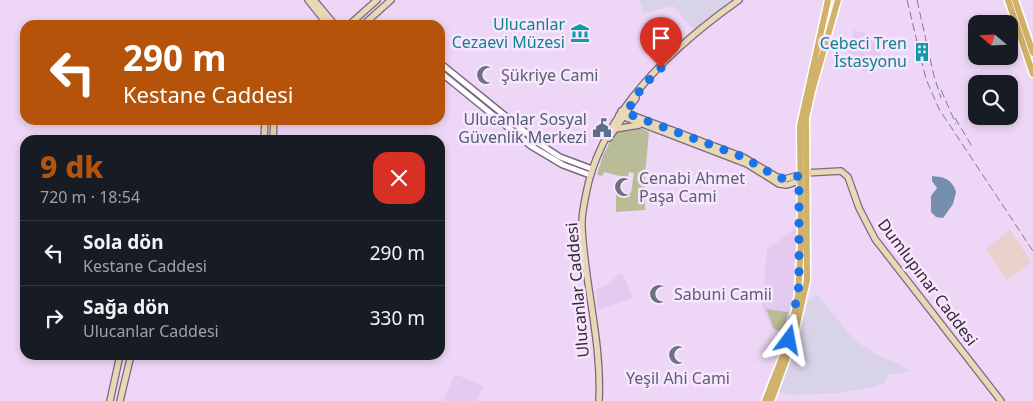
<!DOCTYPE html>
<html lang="tr">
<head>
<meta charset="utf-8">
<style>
  :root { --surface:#171b24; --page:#20242c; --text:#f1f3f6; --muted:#9ea1a6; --line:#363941; --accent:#b45309 }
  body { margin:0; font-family:"Noto Sans",sans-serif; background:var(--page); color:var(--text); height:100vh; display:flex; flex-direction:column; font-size:19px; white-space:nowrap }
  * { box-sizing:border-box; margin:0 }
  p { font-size:16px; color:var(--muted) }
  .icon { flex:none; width:28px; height:28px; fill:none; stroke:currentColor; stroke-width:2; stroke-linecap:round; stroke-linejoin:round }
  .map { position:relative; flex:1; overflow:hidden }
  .side { position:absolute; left:20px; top:135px; width:425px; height:225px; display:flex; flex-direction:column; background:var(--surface); border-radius:15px; box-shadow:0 2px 8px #0003 }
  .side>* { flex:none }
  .top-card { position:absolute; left:20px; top:20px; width:425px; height:105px; border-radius:15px; box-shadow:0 2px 8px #0003; background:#b45309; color:#fff; overflow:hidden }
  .needle { width:32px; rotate:289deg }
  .tools { position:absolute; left:968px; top:15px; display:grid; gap:10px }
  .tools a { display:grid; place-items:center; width:50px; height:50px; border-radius:10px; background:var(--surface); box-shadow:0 2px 8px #0003; font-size:25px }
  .pin { position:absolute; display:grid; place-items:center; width:42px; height:42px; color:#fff; margin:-51px -21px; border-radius:50% 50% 50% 0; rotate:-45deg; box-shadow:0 0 5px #0007 }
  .pin .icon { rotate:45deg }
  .me { position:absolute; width:55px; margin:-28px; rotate:13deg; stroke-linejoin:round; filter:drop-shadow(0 0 4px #0008) }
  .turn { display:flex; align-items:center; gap:18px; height:105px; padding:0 20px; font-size:22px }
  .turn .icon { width:65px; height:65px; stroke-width:2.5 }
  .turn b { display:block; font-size:35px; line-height:42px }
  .round { display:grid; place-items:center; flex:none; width:52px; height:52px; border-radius:15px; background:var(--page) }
  .overview { display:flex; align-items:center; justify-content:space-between; height:85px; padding:0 20px }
  h1 { font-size:30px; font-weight:800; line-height:38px; color:var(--accent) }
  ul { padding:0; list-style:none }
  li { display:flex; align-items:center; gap:15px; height:65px; padding:0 20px; border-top:1px solid var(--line) }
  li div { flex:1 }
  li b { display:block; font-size:19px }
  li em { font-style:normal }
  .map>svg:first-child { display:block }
  .commercial { fill:#e9d0ca }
  .built { fill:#e5caef }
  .medical { fill:#d8d3e8 }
  .green { fill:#b8bc97 }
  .water { fill:#768eae }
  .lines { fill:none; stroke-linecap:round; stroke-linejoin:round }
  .tertiary-casing { stroke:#7c6783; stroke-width:8 }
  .secondary-casing { stroke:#7c6783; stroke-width:8 }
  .primary-casing { stroke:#fff; stroke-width:9 }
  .tertiary { stroke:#fff; stroke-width:5 }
  .secondary { stroke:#e8d8b5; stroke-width:5.5 }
  .primary { stroke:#d1b26a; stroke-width:6 }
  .rail { stroke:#84768a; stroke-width:1; stroke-dasharray:8 4; stroke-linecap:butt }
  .route { stroke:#1a73e8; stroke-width:9; stroke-dasharray:0 16.2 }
  .labels { text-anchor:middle; stroke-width:5; stroke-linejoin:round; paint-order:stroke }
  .culture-label { font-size:16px; fill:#0d838f; stroke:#f8e6ff; text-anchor:end }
  .worship-label { font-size:16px; fill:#5b616d; stroke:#f8e6ff; text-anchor:start }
  .service-label { font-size:16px; fill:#4e5e75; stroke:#f8e6ff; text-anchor:end }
  .street-label { font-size:16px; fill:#322a35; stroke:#f8e6ff }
</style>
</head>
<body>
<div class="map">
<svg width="1033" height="401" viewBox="0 0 1033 401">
  <rect width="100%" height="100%" fill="#eed7f6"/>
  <!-- commercial -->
  <polygon class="commercial" points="1010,230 1031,262 1007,280 986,249"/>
  <!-- built -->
  <g class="built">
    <polygon points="854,30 885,40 874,74 844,65"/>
    <polygon points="796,228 793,295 784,334 780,334 771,327 762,306 767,249"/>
    <polygon points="620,273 623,274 633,298 598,310 596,289 609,284"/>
    <polygon points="455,374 484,386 477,401 443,401"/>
  </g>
  <!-- medical -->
  <g class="medical">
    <polygon points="640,0 730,0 695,31 673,6 644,13"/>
    <polygon points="817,294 854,340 876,354 897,363 909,371 888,375 885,383 873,387 837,393 794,395 779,392 799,339 808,302"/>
  </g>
  <!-- green -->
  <g class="green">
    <polygon points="639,127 649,132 645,175 645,210 616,212 616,192 631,193 634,173 629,172 628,178 604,172 602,176 597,175 603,155 616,131"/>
    <polygon points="766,309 788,312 784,332 774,329"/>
  </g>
  <!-- water -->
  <path class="water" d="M932,176C944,177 952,179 956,192L953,204L943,218L936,217L931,212V196L937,188L932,181Z"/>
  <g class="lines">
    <!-- tertiary casing -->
    <g class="tertiary-casing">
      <g id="tertiary">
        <polyline points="440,63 540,144 560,157 592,169"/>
        <polyline points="440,72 531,146 563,165 590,175"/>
      </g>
    </g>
    <!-- secondary casing -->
    <g class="secondary-casing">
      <g id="secondary">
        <polyline points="308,0 328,25"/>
        <polyline points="314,0 335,25"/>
        <polyline points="349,25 377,0"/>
        <polyline points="363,25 391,0"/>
        <polyline points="621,111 743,157 777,177 785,179 799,175"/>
        <polyline points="619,115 747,164 779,184 787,185 799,181"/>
        <polyline points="615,129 639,125"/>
        <polyline points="609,138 636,98"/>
        <polyline points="264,140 265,120"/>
        <polyline points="273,140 274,120"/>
        <polyline points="805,173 841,171 848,177 859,208 875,239 1001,401"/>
        <polyline points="110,401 120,355"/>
        <polyline points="120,401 131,355"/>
        <path d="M599,401C602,343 585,286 582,228C581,217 584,205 586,194C601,113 674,46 739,0"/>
      </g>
    </g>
    <!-- primary casing -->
    <g class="primary-casing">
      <g id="primary">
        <polyline points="1008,0 1033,74"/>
        <polyline points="1015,0 1033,53"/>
        <polyline points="765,401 789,340 798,295 801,244 800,126 828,0"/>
        <polyline points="771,401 793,341 807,280 806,118 812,91 838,0"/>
      </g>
    </g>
    <!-- tertiary -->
    <use href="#tertiary" class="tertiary"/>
    <!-- secondary -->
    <use href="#secondary" class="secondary"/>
    <!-- primary -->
    <use href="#primary" class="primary"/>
    <!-- rail -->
    <g class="rail">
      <polyline points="907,0 926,79 939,109 1033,251"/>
      <polyline points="917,0 934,76 941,98"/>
      <polyline points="941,90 956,124"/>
      <polyline points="955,118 973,148"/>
    </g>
  </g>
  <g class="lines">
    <!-- route -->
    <polyline class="route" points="661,68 642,87 626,113 743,157 777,177 785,179 799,176 799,285 789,340"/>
  </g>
  <!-- icons -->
  <defs>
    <g id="museum-bare" transform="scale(1.5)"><path d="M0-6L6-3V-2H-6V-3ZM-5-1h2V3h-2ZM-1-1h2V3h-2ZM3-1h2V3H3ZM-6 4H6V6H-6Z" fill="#0f9aa8" stroke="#f8e6ff" stroke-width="2.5" paint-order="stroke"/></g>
    <g id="building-bare" transform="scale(1.5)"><path d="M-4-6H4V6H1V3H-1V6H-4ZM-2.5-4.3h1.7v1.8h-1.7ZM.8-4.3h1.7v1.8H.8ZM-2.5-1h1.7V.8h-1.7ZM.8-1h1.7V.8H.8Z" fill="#0f9aa8" stroke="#f8e6ff" stroke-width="2.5" paint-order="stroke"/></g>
    <g id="mosque-bare" transform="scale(1.5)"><path d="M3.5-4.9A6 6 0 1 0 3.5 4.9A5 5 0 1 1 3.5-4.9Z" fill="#6b7280" stroke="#f8e6ff" stroke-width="2.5" paint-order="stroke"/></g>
    <g id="civic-bare" transform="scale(1.5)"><path d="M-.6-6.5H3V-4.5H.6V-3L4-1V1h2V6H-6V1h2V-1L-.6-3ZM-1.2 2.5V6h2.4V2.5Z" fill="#5c6f8a" stroke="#f8e6ff" stroke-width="2.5" paint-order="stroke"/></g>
  </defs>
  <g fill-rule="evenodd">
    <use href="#museum-bare" x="580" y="33"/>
    <use href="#building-bare" x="922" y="52"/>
    <use href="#mosque-bare" x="486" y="75"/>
    <use href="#civic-bare" x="602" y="128"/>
    <use href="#mosque-bare" x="624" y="187"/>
    <use href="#mosque-bare" x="659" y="294"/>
    <use href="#mosque-bare" x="678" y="355"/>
  </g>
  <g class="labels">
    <!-- culture labels -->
    <g class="culture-label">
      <text x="565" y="30">Ulucanlar<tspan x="565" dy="18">Cezaevi Müzesi</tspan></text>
      <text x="907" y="49">Cebeci Tren<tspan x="907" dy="18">İstasyonu</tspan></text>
    </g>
    <!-- worship labels -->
    <g class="worship-label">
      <text x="501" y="81">Şükriye Cami</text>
      <text x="639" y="184">Cenabi Ahmet<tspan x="639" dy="18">Paşa Cami</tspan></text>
      <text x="674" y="300">Sabuni Camii</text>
      <text x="678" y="384" text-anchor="middle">Yeşil Ahi Cami</text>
    </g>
    <!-- service labels -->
    <g class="service-label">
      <text x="587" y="125">Ulucanlar Sosyal<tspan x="587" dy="18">Güvenlik Merkezi</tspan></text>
    </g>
    <!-- street labels -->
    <g class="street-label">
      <text transform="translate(928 282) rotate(53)" y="6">Dumlupınar Caddesi</text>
      <text transform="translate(577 290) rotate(-95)" y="6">Ulucanlar Caddesi</text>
    </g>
  </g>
</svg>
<div class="tools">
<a><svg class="needle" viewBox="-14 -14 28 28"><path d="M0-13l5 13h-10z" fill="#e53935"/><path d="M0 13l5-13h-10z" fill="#9ea1a6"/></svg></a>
<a><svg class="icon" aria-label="search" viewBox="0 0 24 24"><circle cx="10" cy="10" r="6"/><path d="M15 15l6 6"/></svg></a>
</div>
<div class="pin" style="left:661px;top:68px;background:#d93025"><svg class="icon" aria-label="arrive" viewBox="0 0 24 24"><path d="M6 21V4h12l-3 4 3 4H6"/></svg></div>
<svg class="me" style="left:789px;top:340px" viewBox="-20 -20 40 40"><path d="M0-17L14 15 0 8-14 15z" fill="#1a73e8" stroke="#fff" stroke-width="4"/></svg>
<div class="top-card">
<div class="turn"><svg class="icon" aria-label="left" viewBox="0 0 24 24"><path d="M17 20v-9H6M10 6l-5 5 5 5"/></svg><div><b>290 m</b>Kestane Caddesi</div></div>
</div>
<section class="side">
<div class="overview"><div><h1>9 dk</h1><p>720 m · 18:54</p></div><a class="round" style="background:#d93025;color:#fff"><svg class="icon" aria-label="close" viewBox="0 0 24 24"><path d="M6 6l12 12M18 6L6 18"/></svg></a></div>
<ul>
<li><svg class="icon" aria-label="left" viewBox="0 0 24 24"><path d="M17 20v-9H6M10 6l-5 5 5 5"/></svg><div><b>Sola dön</b><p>Kestane Caddesi</p></div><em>290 m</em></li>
<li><svg class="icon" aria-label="right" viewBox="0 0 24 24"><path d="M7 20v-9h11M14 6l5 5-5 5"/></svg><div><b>Sağa dön</b><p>Ulucanlar Caddesi</p></div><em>330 m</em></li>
</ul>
</section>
</div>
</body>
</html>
